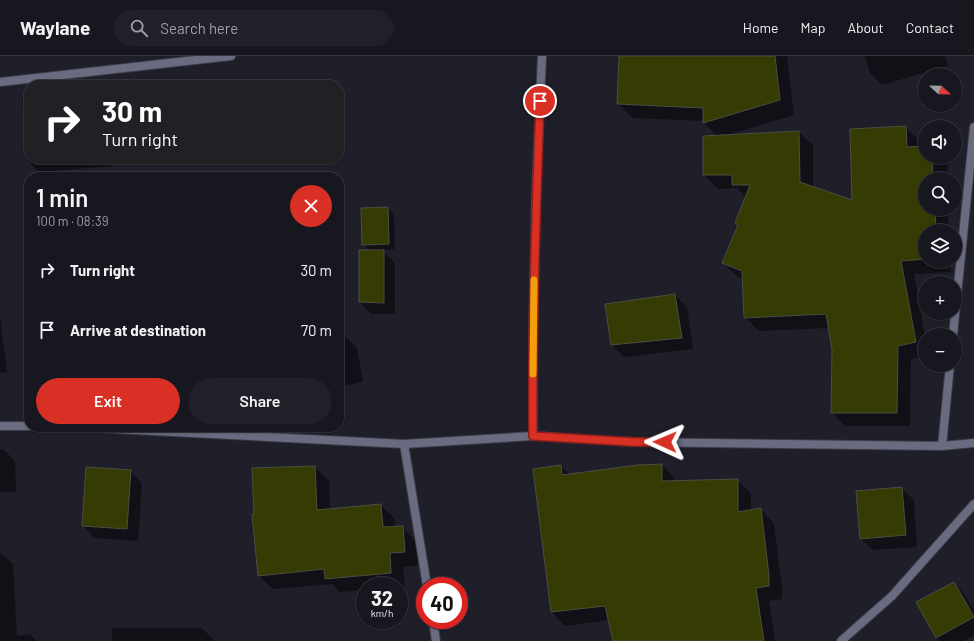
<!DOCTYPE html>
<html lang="en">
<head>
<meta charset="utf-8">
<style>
  :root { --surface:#171720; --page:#202029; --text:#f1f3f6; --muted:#9e9fa5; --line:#36363e; --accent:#d93025 }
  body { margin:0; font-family:Barlow,sans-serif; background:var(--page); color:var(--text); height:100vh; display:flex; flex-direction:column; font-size:15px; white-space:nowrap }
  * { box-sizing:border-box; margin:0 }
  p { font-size:13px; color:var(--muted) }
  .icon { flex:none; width:22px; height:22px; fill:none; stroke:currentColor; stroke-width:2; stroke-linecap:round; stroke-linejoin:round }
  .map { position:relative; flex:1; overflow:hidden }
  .sheet { position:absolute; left:24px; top:116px; width:320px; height:260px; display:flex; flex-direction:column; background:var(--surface); border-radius:16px; box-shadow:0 1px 3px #0004,0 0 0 1px var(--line) }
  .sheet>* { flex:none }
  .top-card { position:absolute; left:24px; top:24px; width:320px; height:84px; border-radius:16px; box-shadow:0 1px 3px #0004,0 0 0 1px var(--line); background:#202124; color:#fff; overflow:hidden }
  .needle { width:26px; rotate:112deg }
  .buttons { position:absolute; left:918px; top:12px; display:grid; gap:8px }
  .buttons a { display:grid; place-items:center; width:44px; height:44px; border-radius:50%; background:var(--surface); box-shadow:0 1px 3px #0004,0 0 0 1px var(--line); font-size:20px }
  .speed { position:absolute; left:356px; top:521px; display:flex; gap:8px; font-size:20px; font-weight:700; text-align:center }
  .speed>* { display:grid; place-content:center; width:52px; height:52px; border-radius:50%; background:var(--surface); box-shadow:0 1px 3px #0004,0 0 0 1px var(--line); line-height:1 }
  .speed small { font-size:10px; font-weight:400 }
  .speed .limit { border:6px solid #d22; background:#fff; color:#111 }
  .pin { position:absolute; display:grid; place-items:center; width:34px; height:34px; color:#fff; margin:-17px; border:2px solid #fff; border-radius:50%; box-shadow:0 1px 4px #0007 }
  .me { position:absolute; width:44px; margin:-22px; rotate:271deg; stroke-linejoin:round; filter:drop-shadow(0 0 3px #0008) }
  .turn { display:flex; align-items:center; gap:14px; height:84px; padding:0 12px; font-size:18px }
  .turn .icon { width:52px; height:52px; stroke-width:2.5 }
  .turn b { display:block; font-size:28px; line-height:34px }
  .round { display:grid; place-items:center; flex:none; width:42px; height:42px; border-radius:21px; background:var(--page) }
  .overview { display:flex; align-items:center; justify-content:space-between; height:68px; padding:0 12px }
  h1 { font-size:24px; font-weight:600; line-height:30px }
  .cta { display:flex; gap:8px; margin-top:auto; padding:8px 12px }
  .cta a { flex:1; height:46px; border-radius:24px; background:var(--accent); color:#fff; font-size:16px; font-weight:600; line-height:46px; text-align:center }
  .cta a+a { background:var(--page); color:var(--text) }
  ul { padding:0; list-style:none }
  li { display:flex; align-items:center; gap:12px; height:60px; padding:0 12px }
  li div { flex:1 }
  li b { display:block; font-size:15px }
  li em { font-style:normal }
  header { display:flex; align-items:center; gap:24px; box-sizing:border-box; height:56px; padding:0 20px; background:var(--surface); border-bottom:1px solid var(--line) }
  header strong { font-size:19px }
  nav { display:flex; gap:22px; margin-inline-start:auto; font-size:14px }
  .search { width:280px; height:36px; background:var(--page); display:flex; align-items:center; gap:10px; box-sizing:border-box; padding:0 14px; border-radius:22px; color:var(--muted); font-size:15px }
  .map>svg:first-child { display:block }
  .shadow { fill:#0007 }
  .building { fill:#363b03; stroke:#4b4e41 }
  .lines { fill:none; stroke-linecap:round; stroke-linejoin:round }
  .minor-casing { stroke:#3b3c46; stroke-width:10 }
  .tertiary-casing { stroke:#3b3c46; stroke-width:10 }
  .minor { stroke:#6a6b80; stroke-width:8 }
  .tertiary { stroke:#6a6b80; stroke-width:8 }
  .route-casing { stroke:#8d1f18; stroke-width:10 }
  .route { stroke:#d93025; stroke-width:7 }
  .slow { stroke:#f59e0b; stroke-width:7 }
</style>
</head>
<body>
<header>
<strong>Waylane</strong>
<div class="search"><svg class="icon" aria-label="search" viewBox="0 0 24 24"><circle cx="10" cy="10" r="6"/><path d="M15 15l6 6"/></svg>Search here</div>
<nav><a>Home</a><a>Map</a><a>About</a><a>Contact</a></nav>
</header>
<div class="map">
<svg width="974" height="585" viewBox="0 0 974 585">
  <rect width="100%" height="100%" fill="#1f1f2a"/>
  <!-- shadow -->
  <g class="shadow">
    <polygon points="620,0 787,0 794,59 728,79 799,76 813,89 813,132 853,146 906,71 919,84 920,92 925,91 925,101 944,101 947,104 948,123 925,123 925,153 949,153 950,160 948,160 948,175 925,175 925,205 950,205 951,216 914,218 925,279 925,300 911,303 910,370 845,370 832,356 833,293 829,272 759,275 745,261 743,223 737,220 723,207 738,170 736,167 746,142 737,132 718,133 704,119 704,81 717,80 704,67 704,65 633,62 618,48"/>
    <polygon points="865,0 945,0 948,10 882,29 870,17"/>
    <polygon points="22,43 29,43 29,103 112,103 112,110 39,116 27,104"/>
    <polygon points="214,116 220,121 191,121"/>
    <polygon points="388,152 394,158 395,193 382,194 395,207 395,258 371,258 360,246 360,195 370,195 363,188"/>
    <polygon points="675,239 687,251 693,293 624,301 612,289 606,249"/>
    <polygon points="0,259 7,316 0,317"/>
    <polygon points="345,280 357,292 363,326 339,331 339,281"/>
    <polygon points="3,393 15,405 16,436 0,436 0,394"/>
    <polygon points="662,409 675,423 675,426 737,424 751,437 751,455 760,453 774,467 782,533 782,543 769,545 775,585 614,585 609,564 565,570 552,556 534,414 561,410 570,419"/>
    <polygon points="315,411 329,425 330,454 381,449 395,463 395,471 402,471 416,485 418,509 403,511 405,531 399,531 399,530 365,530 365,534 340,536 332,528 273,533 258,519 253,413"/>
    <polygon points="130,415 142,427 138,485 94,482 83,470"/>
    <polygon points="902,433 914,444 917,491 873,494 861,483"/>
    <polygon points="0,498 2,498 13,508 17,580 30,578 37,585 0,585"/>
    <polygon points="954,527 965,539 974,554 974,579 964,585 940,585 937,582 917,547"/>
    <polygon points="112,572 202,572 214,584 214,585 112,585"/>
  </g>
  <!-- building -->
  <g class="building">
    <polygon points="619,0 775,0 780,44 703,67 703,52 617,48"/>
    <polygon points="906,70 907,91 925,90 925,101 932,101 933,123 925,123 925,153 935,153 936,175 925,175 925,203 901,205 916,286 898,290 897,357 831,357 832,293 826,258 744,262 742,215 722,207 738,169 735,167 750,129 732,129 732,119 703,119 703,80 799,75 800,126 852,144 850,73"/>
    <polygon points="388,151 389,188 362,189 361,152"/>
    <polygon points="359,194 384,194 384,247 359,246"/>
    <polygon points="675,238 682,282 611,289 605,248"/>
    <polygon points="662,408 662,425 738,423 738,456 761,452 769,519 769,530 756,532 764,585 613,585 605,550 551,556 533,413 561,409 562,419 638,409"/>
    <polygon points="315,410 317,454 381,448 383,471 403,470 405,496 390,497 391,517 325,523 324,513 258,520 252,458 254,458 252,412"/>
    <polygon points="86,411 131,414 127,473 82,470"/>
    <polygon points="902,431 906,479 860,483 856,435"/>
    <polygon points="954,526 974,561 936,582 916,546"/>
  </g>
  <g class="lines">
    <!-- minor casing -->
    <g class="minor-casing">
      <g id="minor">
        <polyline points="0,26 231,0"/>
        <polyline points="953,279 974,71"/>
        <polyline points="0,370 29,370"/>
        <polyline points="76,371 404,388 533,380"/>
        <polyline points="404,388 427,530"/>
        <polyline points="942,390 950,309"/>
        <polyline points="433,564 436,585"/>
        <polyline points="841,585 892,540 974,448"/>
      </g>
    </g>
    <!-- tertiary casing -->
    <g class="tertiary-casing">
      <polyline id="tertiary" points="542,0 536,135 533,280 533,380 634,386 942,390 974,387"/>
    </g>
    <!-- minor -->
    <use href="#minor" class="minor"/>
    <!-- tertiary -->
    <use href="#tertiary" class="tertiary"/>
  </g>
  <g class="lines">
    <!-- route casing -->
    <g class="route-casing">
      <path id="route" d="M540,45C536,157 532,269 533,380L634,386H665"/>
    </g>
    <!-- route -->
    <use href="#route" class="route"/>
    <!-- slow -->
    <polyline class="slow" points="533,318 534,224"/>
  </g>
</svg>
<div class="buttons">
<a><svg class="needle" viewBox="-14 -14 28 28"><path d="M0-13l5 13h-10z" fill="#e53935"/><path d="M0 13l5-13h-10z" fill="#9e9fa5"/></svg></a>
<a><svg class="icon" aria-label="sound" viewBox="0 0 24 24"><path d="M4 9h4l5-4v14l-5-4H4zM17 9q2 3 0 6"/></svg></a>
<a><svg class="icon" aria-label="search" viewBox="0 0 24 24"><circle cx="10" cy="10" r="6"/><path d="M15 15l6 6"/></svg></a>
<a><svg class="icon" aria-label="layers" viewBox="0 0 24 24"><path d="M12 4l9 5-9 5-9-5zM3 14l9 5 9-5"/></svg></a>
<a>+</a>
<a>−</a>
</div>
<div class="speed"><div>32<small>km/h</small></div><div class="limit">40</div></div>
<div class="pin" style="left:540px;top:45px;background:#d93025"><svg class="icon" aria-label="arrive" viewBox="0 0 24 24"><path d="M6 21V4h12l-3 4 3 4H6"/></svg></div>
<svg class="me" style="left:665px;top:386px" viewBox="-20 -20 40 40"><path d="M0-17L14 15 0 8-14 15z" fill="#d93025" stroke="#fff" stroke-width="4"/></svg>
<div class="top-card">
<div class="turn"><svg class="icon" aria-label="right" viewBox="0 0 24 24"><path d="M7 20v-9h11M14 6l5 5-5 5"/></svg><div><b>30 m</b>Turn right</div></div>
</div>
<section class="sheet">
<div class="overview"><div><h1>1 min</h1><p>100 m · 08:39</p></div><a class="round" style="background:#d93025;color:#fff"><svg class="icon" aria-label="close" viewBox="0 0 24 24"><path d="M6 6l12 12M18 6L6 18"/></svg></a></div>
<ul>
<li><svg class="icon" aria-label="right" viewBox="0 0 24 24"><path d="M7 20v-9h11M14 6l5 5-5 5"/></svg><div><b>Turn right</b></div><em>30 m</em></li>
<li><svg class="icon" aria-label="arrive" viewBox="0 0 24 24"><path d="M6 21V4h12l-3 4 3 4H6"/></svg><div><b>Arrive at destination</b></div><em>70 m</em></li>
</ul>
<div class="cta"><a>Exit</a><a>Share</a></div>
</section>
</div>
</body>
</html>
